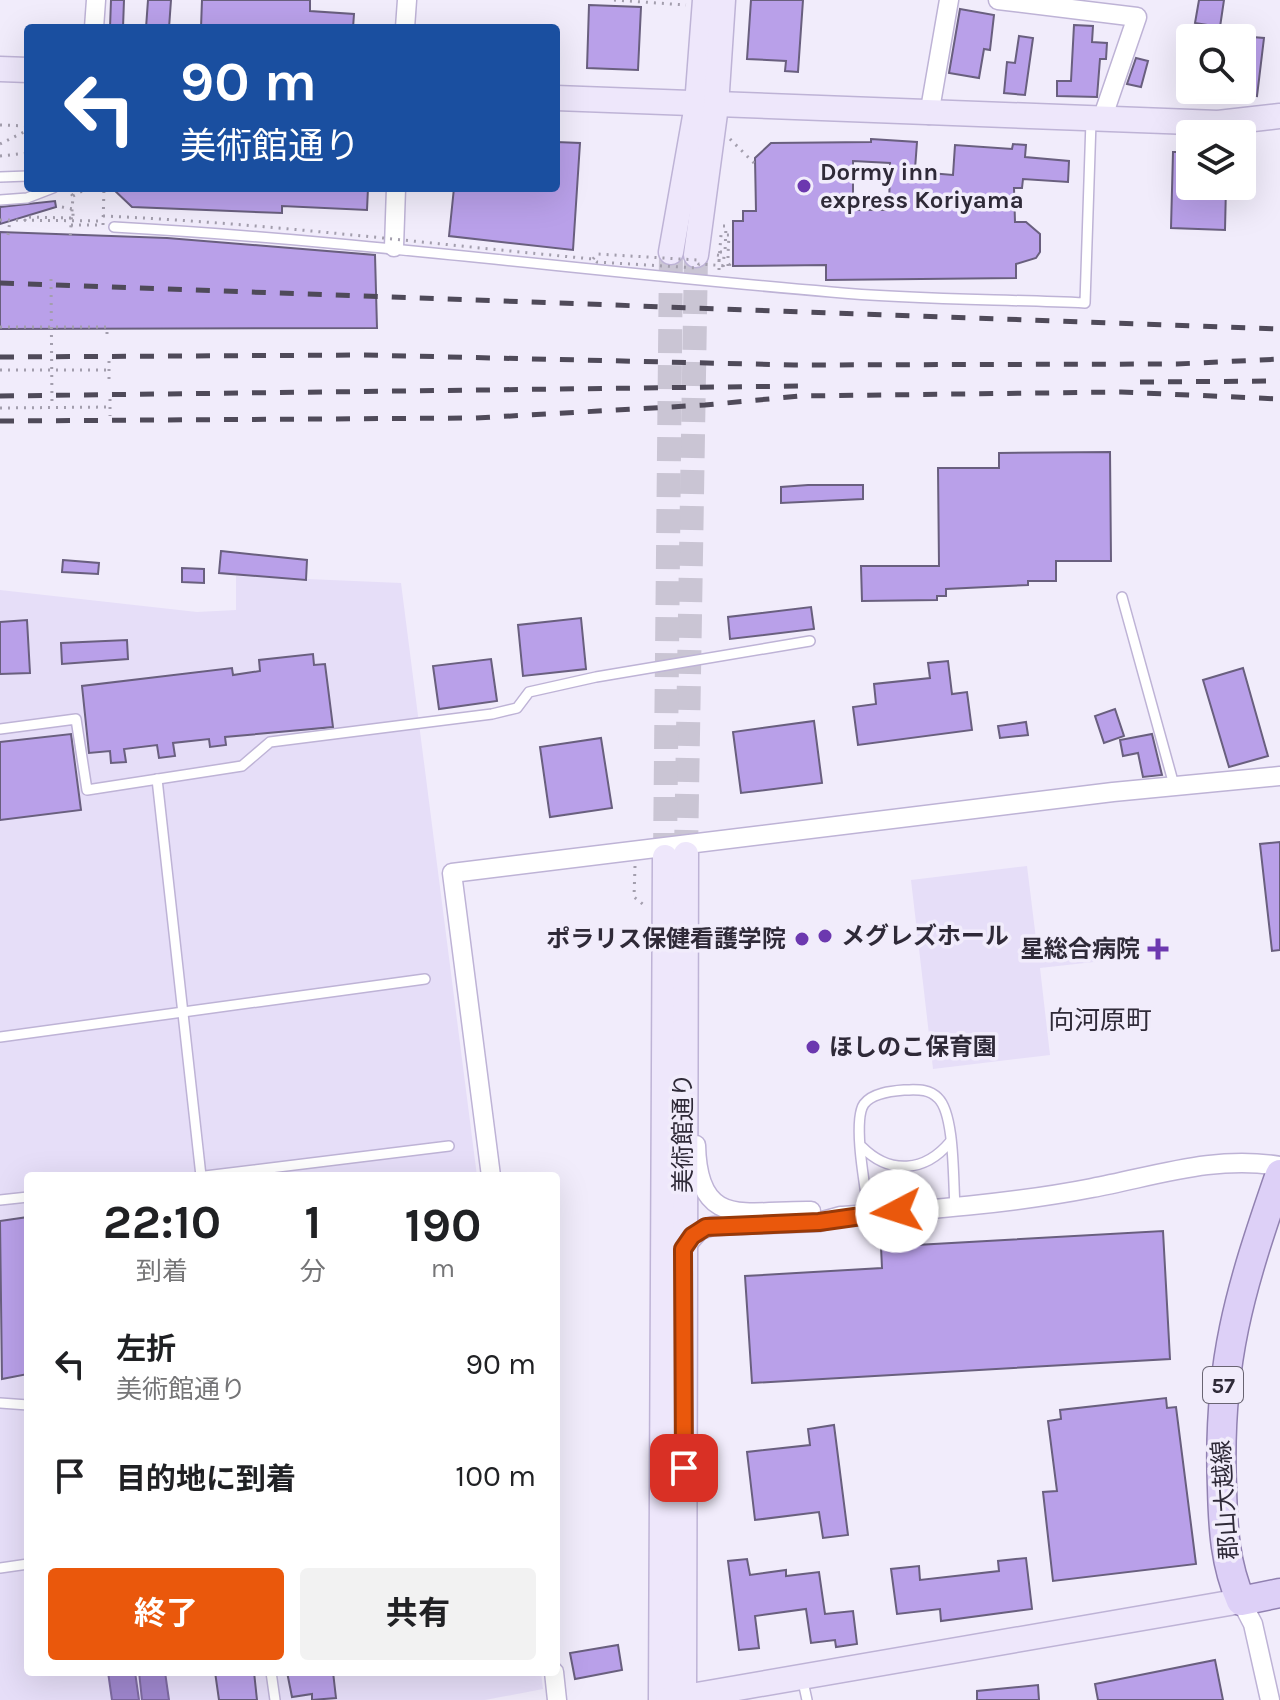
<!DOCTYPE html>
<html lang="ja">
<head>
<meta charset="utf-8">
<style>
  :root { --surface:#fff; --page:#f2f2f2; --text:#202124; --muted:#757577; --accent:#ea580c }
  body { margin:0; font-family:Karla,"Noto Sans JP",sans-serif; background:var(--page); color:var(--text); height:100vh; display:flex; flex-direction:column; font-size:30px; white-space:nowrap }
  * { box-sizing:border-box; margin:0 }
  p { font-size:26px; color:var(--muted) }
  .icon { flex:none; width:44px; height:44px; fill:none; stroke:currentColor; stroke-width:2; stroke-linecap:round; stroke-linejoin:round }
  .map { position:relative; flex:1; overflow:hidden }
  .details { position:absolute; left:24px; top:1172px; width:536px; height:504px; display:flex; flex-direction:column; background:var(--surface); border-radius:8px; box-shadow:0 8px 32px #0002 }
  .details>* { flex:none }
  .hud { position:absolute; left:24px; top:24px; width:536px; height:168px; border-radius:8px; box-shadow:0 8px 32px #0002; background:#1a4fa0; color:#fff; overflow:hidden }
  .tools { position:absolute; left:1176px; top:24px; display:grid; gap:16px }
  .tools a { display:grid; place-items:center; width:80px; height:80px; border-radius:8px; background:var(--surface); box-shadow:0 8px 32px #0002; font-size:40px }
  .pin { position:absolute; display:grid; place-items:center; width:68px; height:68px; color:#fff; margin:-34px; border-radius:16px; box-shadow:0 4px 12px #0006 }
  .me { position:absolute; width:88px; margin:-44px; rotate:265deg; stroke-linejoin:round; filter:drop-shadow(0 0 6px #0008) }
  .turn { display:flex; align-items:center; gap:28px; height:168px; padding:0 24px; font-size:36px }
  .turn .icon { width:104px; height:104px; stroke-width:2.5 }
  .turn b { display:block; font-size:56px; line-height:68px }
  .eta { display:flex; justify-content:space-evenly; align-items:center; height:136px; text-align:center }
  .eta b { font-size:48px; font-weight:700; line-height:56px }
  .primary-button { display:flex; gap:16px; margin-top:auto; padding:16px 24px }
  .primary-button a { flex:1; height:92px; border-radius:8px; background:var(--accent); color:#fff; font-size:32px; font-weight:700; line-height:92px; text-align:center }
  .primary-button a+a { background:var(--page); color:var(--text) }
  ul { padding:0; list-style:none }
  li { display:flex; align-items:center; gap:24px; height:112px; padding:0 24px }
  li div { flex:1 }
  li b { display:block; font-size:30px }
  li em { font-style:normal }
  .map>svg:first-child { display:block }
  .built { fill:#e6def8 }
  .water { fill:#9e86cd; stroke:#7d6aa0; stroke-width:2 }
  .building { fill:#b9a0e9; stroke:#695f7e; stroke-width:2; fill-rule:evenodd }
  .lines { fill:none; stroke-linecap:round; stroke-linejoin:round }
  .secondary-tunnel { stroke:#cac5d4; stroke-width:24; stroke-dasharray:24 12; stroke-linecap:butt }
  .lane-casing { stroke:#beb3d6; stroke-width:12 }
  .street-casing { stroke:#beb3d6; stroke-width:21 }
  .secondary-casing { stroke:#beb3d6; stroke-width:27 }
  .primary-casing { stroke:#9181b1; stroke-width:31 }
  .path { stroke:#a39ead; stroke-width:3; stroke-dasharray:2 6; stroke-linecap:butt }
  .lane { stroke:#fff; stroke-width:9 }
  .street { stroke:#fff; stroke-width:18 }
  .secondary { stroke:#eee7fb; stroke-width:24 }
  .primary { stroke:#ddd0f7; stroke-width:28 }
  .rail { stroke:#4f4a59; stroke-width:5; stroke-dasharray:14 14; stroke-linecap:butt }
  .path-bridge { stroke:#a39ead; stroke-width:3; stroke-dasharray:2 6; stroke-linecap:butt }
  .route-casing { stroke:#983908; stroke-width:20 }
  .route { stroke:#ea580c; stroke-width:14 }
  .poi-dot { fill:#6c38af; stroke:#f1ecfb; stroke-width:3 }
  .labels { text-anchor:middle; stroke-width:7; stroke-linejoin:round; paint-order:stroke }
  .shield { fill:#f1ecfb; stroke:#696472; stroke-width:2 }
  .shield-label { font-size:22px; font-weight:bold; fill:#2f2a38 }
  .poi-label { font-size:24px; font-weight:bold; fill:#2f2a38; stroke:#f1ecfb; text-anchor:start }
  .street-label { font-size:24px; fill:#2f2a38; stroke:#f1ecfb }
  .neighbourhood-label { font-size:26px; fill:#2f2a38; stroke:#f1ecfb }
</style>
</head>
<body>
<div class="map">
<svg width="1280" height="1700" viewBox="0 0 1280 1700">
  <rect width="100%" height="100%" fill="#f1ecfb"/>
  <!-- built -->
  <g class="built">
    <polygon points="236,576 401,583 477,1176 28,1176 28,1672 541,1672 543,1689 485,1700 0,1700 0,590 197,612 236,610"/>
    <polygon points="1027,866 1038,955 1102,947 1103,961 1040,968 1050,1055 933,1069 911,880"/>
  </g>
  <!-- water -->
  <g class="water">
    <polygon points="108,1672 135,1672 139,1700 112,1700"/>
    <polygon points="139,1672 165,1672 169,1700 142,1700"/>
  </g>
  <!-- building -->
  <g class="building">
    <polygon points="111,0 124,0 123,28 110,28"/>
    <polygon points="148,0 171,0 169,28 146,28"/>
    <polygon points="202,0 310,0 310,11 354,14 353,28 201,28"/>
    <polygon points="751,0 803,0 798,72 785,71 786,61 747,59"/>
    <polygon points="1199,0 1224,0 1220,27 1195,23"/>
    <polygon points="589,5 641,7 638,70 587,68"/>
    <polygon points="960,9 994,15 990,50 984,49 979,78 949,73"/>
    <polygon points="1074,25 1093,26 1092,42 1107,43 1106,59 1100,59 1097,97 1057,96 1057,81 1071,81"/>
    <polygon points="1019,36 1033,38 1025,95 1004,93 1007,62 1015,63"/>
    <polygon points="1252,37 1264,38 1257,96 1242,94 1242,54 1250,55"/>
    <polygon points="1136,58 1148,61 1141,87 1127,84"/>
    <path d="M871,139L917,142L915,169H930V173L953,175L955,145L1012,149L1013,144L1026,145L1025,157L1069,161L1068,182L1023,179L1022,188H1014L1015,222H1026L1040,234V252L1036,258L1016,264V278L826,280V265L733,266V221H743V211H756L755,158L771,143L871,142ZM853,161L890,163L889,210H853Z"/>
    <polygon points="556,142 580,143 573,250 449,236 454,188 556,188"/>
    <polygon points="1173,152 1190,152 1190,186 1226,186 1225,230 1171,228"/>
    <polygon points="112,188 368,188 367,210 282,206 282,213 132,207"/>
    <polygon points="55,201 56,207 0,224 0,207"/>
    <polygon points="0,232 167,238 375,255 377,328 0,329"/>
    <polygon points="1110,452 1111,561 1056,561 1056,581 1028,581 1028,585 946,589 946,596 937,596 937,600 862,601 861,566 939,566 938,468 999,468 999,453"/>
    <polygon points="808,485 863,485 863,499 781,503 781,487"/>
    <polygon points="221,551 307,560 306,580 219,573"/>
    <polygon points="63,560 99,563 98,574 62,572"/>
    <polygon points="182,568 204,569 204,583 182,582"/>
    <polygon points="811,607 814,629 730,639 728,617"/>
    <polygon points="581,618 586,669 523,676 518,625"/>
    <polygon points="27,620 30,673 0,674 0,622"/>
    <polygon points="127,640 128,659 62,664 61,643"/>
    <polygon points="313,654 314,665 325,664 333,727 225,737 226,745 210,747 209,739 173,743 175,756 159,758 157,745 124,749 126,762 111,763 110,751 89,753 82,686 232,668 233,675 260,671 259,660"/>
    <polygon points="491,659 497,701 439,709 433,666"/>
    <polygon points="948,661 952,694 967,692 972,730 858,745 853,707 876,704 874,684 930,678 928,663"/>
    <polygon points="1243,668 1268,756 1229,767 1203,680"/>
    <polygon points="1115,709 1124,736 1104,743 1095,716"/>
    <polygon points="814,721 822,783 741,793 733,732"/>
    <polygon points="1026,722 1028,735 1000,738 998,726"/>
    <polygon points="71,734 81,810 0,820 0,742"/>
    <polygon points="1152,734 1162,775 1143,777 1138,753 1123,756 1120,740"/>
    <polygon points="601,738 612,808 550,817 540,747"/>
    <polygon points="1280,842 1280,950 1272,951 1260,844"/>
    <polygon points="28,1217 28,1374 2,1379 0,1221"/>
    <polygon points="1163,1231 1170,1359 752,1383 745,1276 882,1268 881,1247"/>
    <polygon points="1166,1398 1167,1408 1176,1407 1196,1564 1053,1581 1043,1492 1057,1491 1048,1421 1061,1419 1060,1410"/>
    <polygon points="834,1425 848,1535 823,1538 819,1512 755,1520 747,1452 810,1445 808,1429"/>
    <polygon points="1026,1558 1032,1609 941,1621 940,1609 897,1614 891,1569 919,1566 920,1580 999,1571 998,1561"/>
    <polygon points="747,1559 750,1575 786,1570 786,1576 819,1572 825,1614 853,1611 857,1644 836,1647 835,1640 811,1643 806,1609 755,1616 759,1648 739,1650 728,1561"/>
    <polygon points="618,1645 622,1670 575,1679 570,1653"/>
    <polygon points="1215,1660 1223,1700 1098,1700 1095,1684"/>
    <polygon points="215,1672 254,1672 257,1700 219,1700"/>
    <polygon points="287,1672 333,1672 336,1698 312,1700 312,1694 292,1697"/>
    <polygon points="1038,1685 1039,1700 977,1700 977,1691"/>
  </g>
  <g class="lines">
    <!-- secondary-tunnel -->
    <g class="secondary-tunnel">
      <polyline points="686,854 696,255"/>
      <polyline points="665,857 671,252"/>
    </g>
    <!-- lane casing -->
    <g class="lane-casing">
      <g id="lane">
        <polyline points="0,177 28,176"/>
        <polyline points="0,200 27,198 53,188"/>
        <path d="M114,227C354,240 592,272 831,292C915,300 1000,299 1085,303L1091,121"/>
        <polyline points="1122,597 1174,785"/>
        <polyline points="0,729 76,719 87,790 242,766 270,742 492,714 517,708 529,692 596,677 810,641"/>
        <polyline points="157,779 201,1176"/>
        <polyline points="0,1037 425,979"/>
        <path d="M862,1147C890,1175 925,1172 950,1142"/>
        <polyline points="205,1176 449,1146"/>
        <polyline points="0,1200 28,1197"/>
        <path d="M869,1214C866,1192 852,1121 864,1104C872,1093 891,1091 904,1090C916,1090 928,1088 938,1098C955,1114 953,1182 955,1206"/>
        <polyline points="0,1403 28,1405"/>
        <polyline points="0,1568 28,1564"/>
        <polyline points="271,1672 275,1700"/>
        <polyline points="802,1677 807,1700"/>
      </g>
    </g>
    <!-- street casing -->
    <g class="street-casing">
      <g id="street">
        <polyline points="998,0 1137,17 1102,119"/>
        <polyline points="94,28 96,0"/>
        <polyline points="405,28 407,0"/>
        <polyline points="929,115 949,0"/>
        <polyline points="394,247 396,188"/>
        <path d="M696,1145C698,1231 746,1210 811,1211"/>
        <polyline points="491,1176 452,873 1113,792 1280,776"/>
        <path d="M683,1249L700,1230L713,1226L819,1222L841,1216C925,1210 1010,1204 1092,1188C1156,1176 1214,1155 1280,1166"/>
        <polyline points="1241,1601 1253,1624 1270,1700"/>
        <polyline points="554,1672 557,1700"/>
      </g>
    </g>
    <!-- secondary casing -->
    <g class="secondary-casing">
      <g id="secondary">
        <polyline points="0,69 28,70"/>
        <polyline points="556,98 1218,123 1280,116"/>
        <polyline points="671,252 697,105 705,0"/>
        <polyline points="696,255 716,106 723,0"/>
        <polyline points="661,1700 665,857"/>
        <polyline points="668,1700 1241,1601"/>
        <polyline points="684,1700 686,854"/>
      </g>
    </g>
    <!-- primary casing -->
    <g class="primary-casing">
      <path id="primary" d="M1280,1174C1240,1289 1217,1364 1222,1488C1223,1529 1225,1564 1241,1601L1280,1593"/>
    </g>
    <!-- path -->
    <g class="path">
      <polyline points="614,0 686,5"/>
      <polyline points="0,125 28,126"/>
      <polyline points="730,139 755,164"/>
      <polyline points="0,144 28,130"/>
      <polyline points="0,156 28,153"/>
      <polyline points="68,191 71,188"/>
      <polyline points="73,196 88,188"/>
      <polyline points="62,207 73,209 73,217"/>
      <polyline points="0,220 104,221"/>
      <polyline points="25,221 25,217 71,218"/>
      <polyline points="8,235 10,220"/>
      <polyline points="720,252 725,252 726,226 721,226"/>
      <polyline points="717,255 724,256 723,269"/>
      <polyline points="728,266 728,254"/>
      <polyline points="719,270 719,261"/>
      <polyline points="0,327 107,327 107,334"/>
      <polyline points="109,361 109,379"/>
      <polyline points="0,370 109,370"/>
      <polyline points="110,399 110,416"/>
      <polyline points="0,408 110,407"/>
      <polyline points="635,866 634,897 645,906"/>
    </g>
    <!-- lane -->
    <use href="#lane" class="lane"/>
    <!-- street -->
    <use href="#street" class="street"/>
    <!-- secondary -->
    <use href="#secondary" class="secondary"/>
    <!-- primary -->
    <use href="#primary" class="primary"/>
    <!-- rail -->
    <g class="rail">
      <polyline points="0,283 1280,329"/>
      <polyline points="0,357 365,355 794,365 1177,364 1280,359"/>
      <polyline points="1140,382 1280,381"/>
      <polyline points="0,396 800,386"/>
      <polyline points="0,421 475,418 705,405 800,396 1121,392 1280,399"/>
    </g>
    <!-- path-bridge -->
    <g class="path-bridge">
      <polyline points="66,188 73,196 70,239"/>
      <path d="M103,216C267,223 429,244 593,259L597,262L697,268L699,264L728,266L733,262"/>
      <polyline points="71,225 103,225 104,188"/>
      <polyline points="593,259 597,254 697,260 699,264"/>
      <polyline points="719,261 721,235 729,235 728,254"/>
      <polyline points="51,279 52,407"/>
    </g>
  </g>
  <g class="lines">
    <!-- route casing -->
    <g class="route-casing">
      <polyline id="route" points="684,1468 683,1249 692,1236 706,1227 819,1222 897,1211"/>
    </g>
    <!-- route -->
    <use href="#route" class="route"/>
  </g>
  <!-- markers -->
  <g class="poi-dot">
    <circle cx="804" cy="186" r="8"/>
    <circle cx="825" cy="936" r="8"/>
    <circle cx="802" cy="939" r="8"/>
    <path d="M1154 937h8v8h8v8h-8v8h-8v-8h-8v-8h8z"/>
    <circle cx="813" cy="1047" r="8"/>
  </g>
  <g class="labels">
    <!-- shield labels -->
    <rect class="shield" x="1203" y="1367" width="40" height="36" rx="6"/>
    <g class="shield-label">
      <text x="1223" y="1393">57</text>
    </g>
    <!-- poi labels -->
    <g class="poi-label">
      <text x="820" y="180">Dormy inn<tspan x="820" dy="28">express Koriyama</tspan></text>
      <text x="841" y="944">メグレズホール</text>
      <text x="786" y="947" text-anchor="end">ポラリス保健看護学院</text>
      <text x="1140" y="957" text-anchor="end">星総合病院</text>
      <text x="829" y="1055">ほしのこ保育園</text>
    </g>
    <!-- street labels -->
    <g class="street-label">
      <text transform="translate(683 1133) rotate(-90)" y="8">美術館通り</text>
      <text transform="translate(1225 1500) rotate(-94)" y="8">郡山大越線</text>
    </g>
    <!-- neighbourhood labels -->
    <g class="neighbourhood-label">
      <text x="1100" y="1029">向河原町</text>
    </g>
  </g>
</svg>
<div class="tools">
<a><svg class="icon" aria-label="search" viewBox="0 0 24 24"><circle cx="10" cy="10" r="6"/><path d="M15 15l6 6"/></svg></a>
<a><svg class="icon" aria-label="layers" viewBox="0 0 24 24"><path d="M12 4l9 5-9 5-9-5zM3 14l9 5 9-5"/></svg></a>
</div>
<div class="pin" style="left:684px;top:1468px;background:#d93025"><svg class="icon" aria-label="arrive" viewBox="0 0 24 24"><path d="M6 21V4h12l-3 4 3 4H6"/></svg></div>
<svg class="me" style="left:897px;top:1211px" viewBox="-20 -20 40 40"><circle r="19" fill="#fff"/><path d="M0-13L10 11 0 6-10 11z" fill="#ea580c"/></svg>
<div class="hud">
<div class="turn"><svg class="icon" aria-label="left" viewBox="0 0 24 24"><path d="M17 20v-9H6M10 6l-5 5 5 5"/></svg><div><b>90 m</b>美術館通り</div></div>
</div>
<section class="details">
<div class="eta">
<div><b>22:10</b><p>到着</p></div>
<div><b>1</b><p>分</p></div>
<div><b>190</b><p>m</p></div>
</div>
<ul>
<li><svg class="icon" aria-label="left" viewBox="0 0 24 24"><path d="M17 20v-9H6M10 6l-5 5 5 5"/></svg><div><b>左折</b><p>美術館通り</p></div><em>90 m</em></li>
<li><svg class="icon" aria-label="arrive" viewBox="0 0 24 24"><path d="M6 21V4h12l-3 4 3 4H6"/></svg><div><b>目的地に到着</b></div><em>100 m</em></li>
</ul>
<div class="primary-button"><a>終了</a><a>共有</a></div>
</section>
</div>
</body>
</html>
